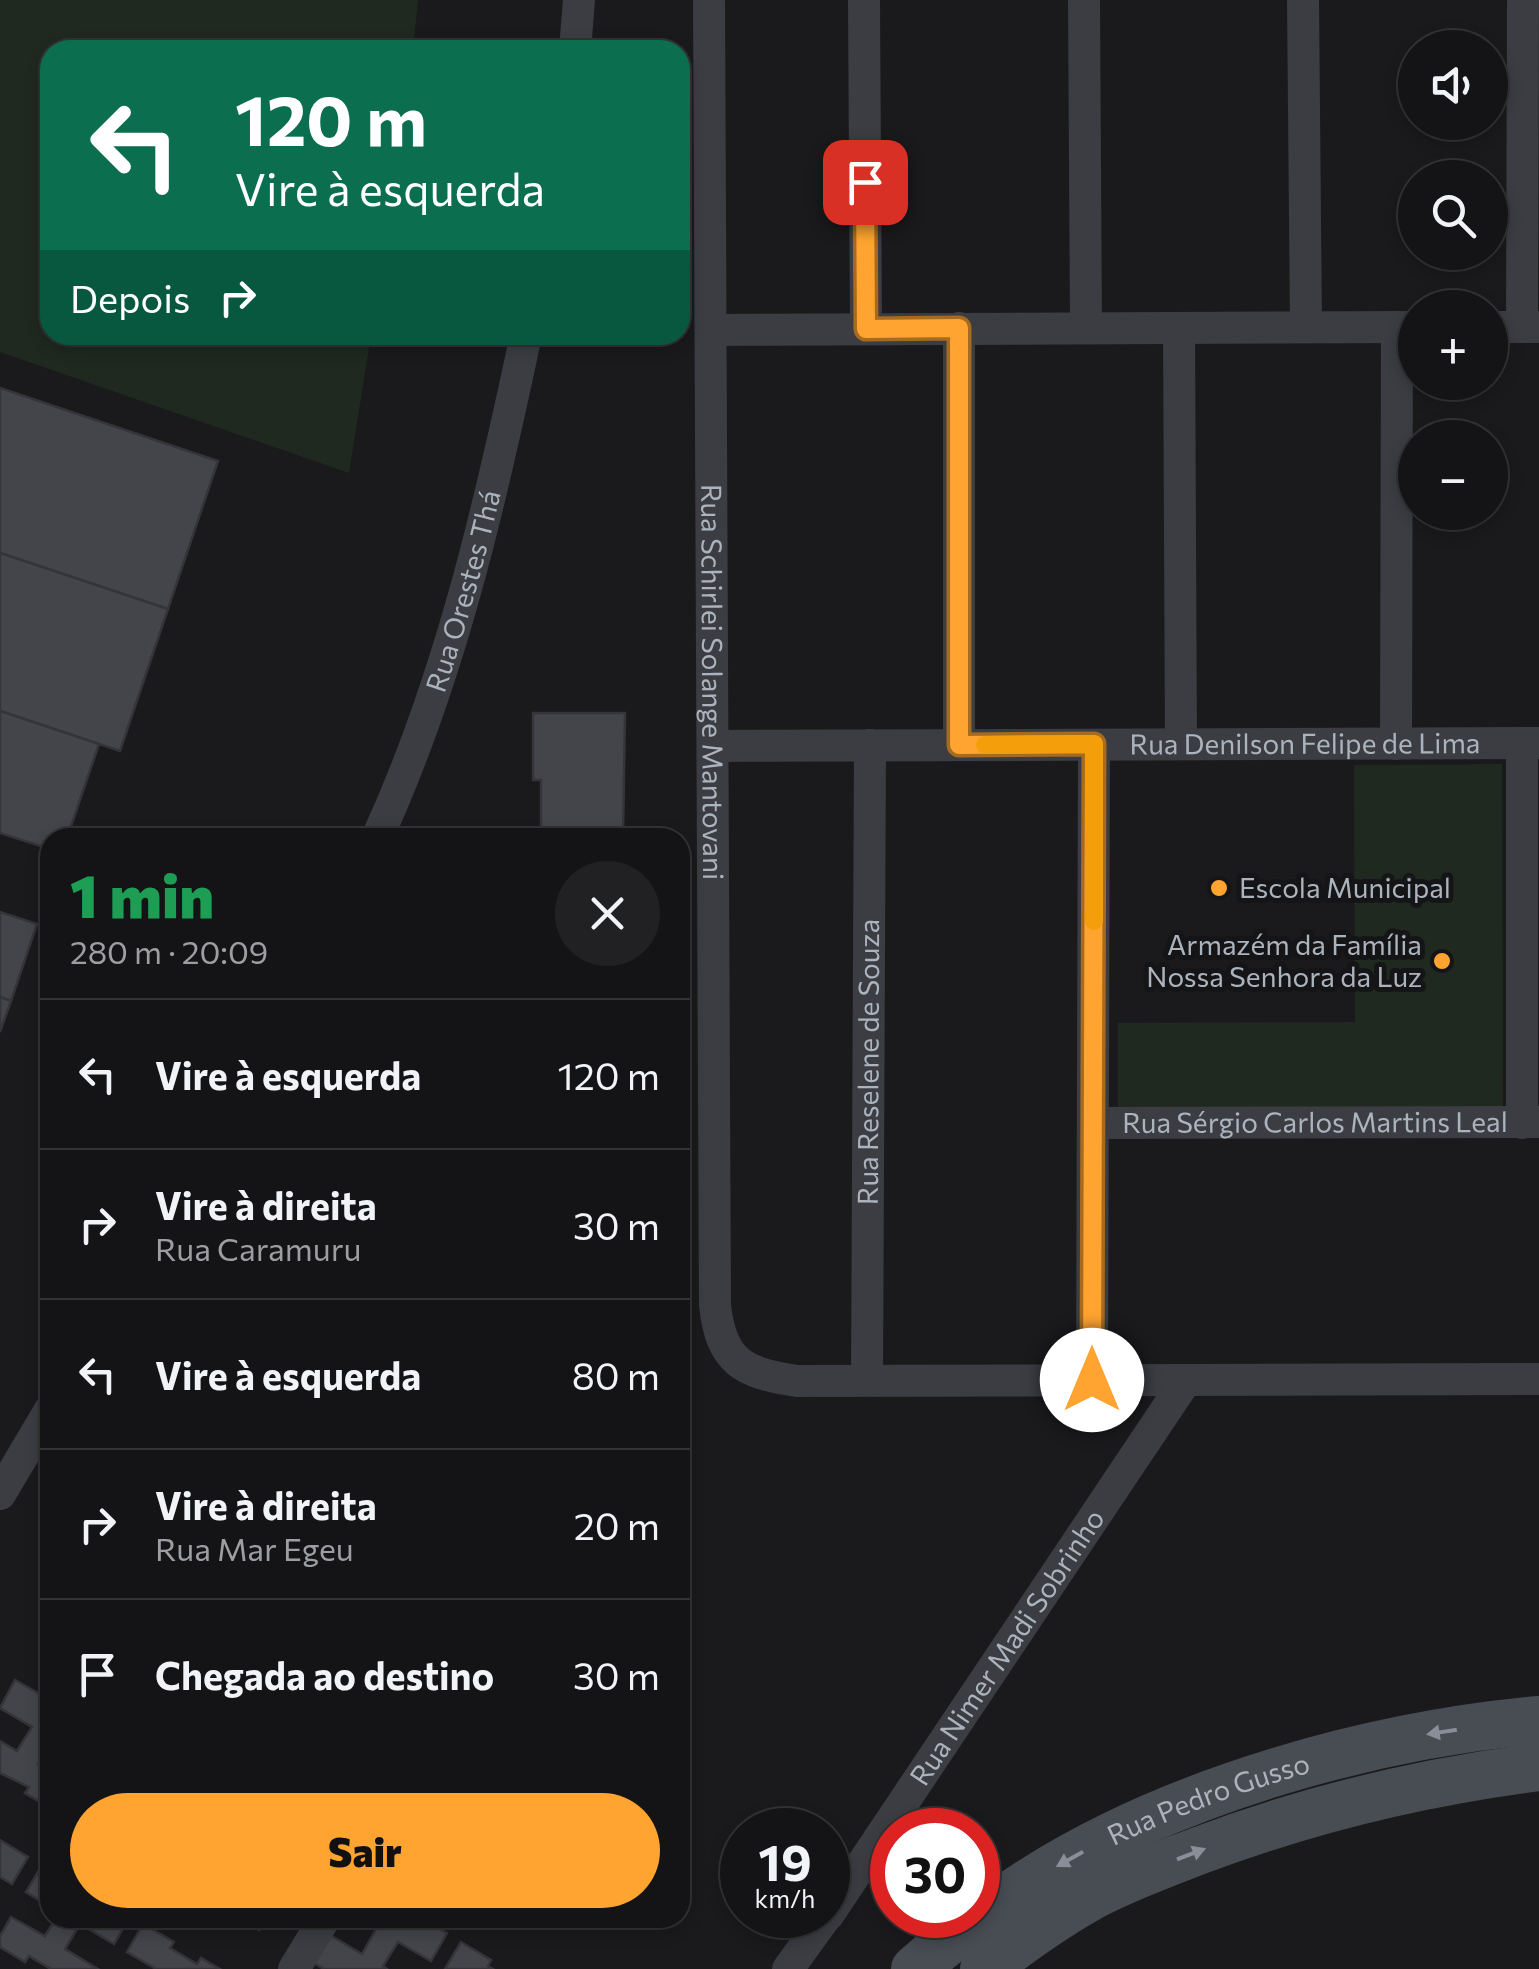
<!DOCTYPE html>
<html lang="pt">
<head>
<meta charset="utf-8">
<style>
  :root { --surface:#141416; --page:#212123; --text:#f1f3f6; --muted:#9d9ea1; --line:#333335; --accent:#ffa430 }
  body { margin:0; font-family:Commissioner,sans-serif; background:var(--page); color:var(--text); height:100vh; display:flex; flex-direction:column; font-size:38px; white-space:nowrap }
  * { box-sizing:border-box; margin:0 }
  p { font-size:32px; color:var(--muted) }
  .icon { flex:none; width:55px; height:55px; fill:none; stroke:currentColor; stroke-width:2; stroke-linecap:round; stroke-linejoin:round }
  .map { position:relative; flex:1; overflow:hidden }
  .sheet { position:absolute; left:40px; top:828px; width:650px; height:1100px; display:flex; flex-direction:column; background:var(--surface); border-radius:30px; box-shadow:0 5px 15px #0003,0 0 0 2px var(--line) }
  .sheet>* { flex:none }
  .hud { position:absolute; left:40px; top:40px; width:650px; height:305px; border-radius:30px; box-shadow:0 5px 15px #0003,0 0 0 2px var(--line); background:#0b6e4f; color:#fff; overflow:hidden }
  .fabs { position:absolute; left:1398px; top:30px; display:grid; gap:20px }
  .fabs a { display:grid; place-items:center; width:110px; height:110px; border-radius:50%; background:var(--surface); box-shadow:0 5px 15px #0003,0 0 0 2px var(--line); font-size:50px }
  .speed { position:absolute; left:720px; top:1808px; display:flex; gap:20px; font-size:50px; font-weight:700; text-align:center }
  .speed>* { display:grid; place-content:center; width:130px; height:130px; border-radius:50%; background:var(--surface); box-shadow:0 5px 15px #0003,0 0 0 2px var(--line); line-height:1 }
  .speed small { font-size:25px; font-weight:400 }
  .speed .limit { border:15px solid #d22; background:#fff; color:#111 }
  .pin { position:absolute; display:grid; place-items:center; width:85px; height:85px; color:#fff; margin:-42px; border-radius:20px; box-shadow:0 5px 15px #0006 }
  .me { position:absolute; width:110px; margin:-55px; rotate:0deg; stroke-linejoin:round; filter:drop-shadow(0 0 8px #0008) }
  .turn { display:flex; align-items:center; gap:35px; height:210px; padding:0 30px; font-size:45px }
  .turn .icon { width:130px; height:130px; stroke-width:2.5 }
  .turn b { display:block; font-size:70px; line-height:85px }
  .then { display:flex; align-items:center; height:95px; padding:0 30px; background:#0003; gap:20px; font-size:38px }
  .round { display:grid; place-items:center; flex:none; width:105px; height:105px; border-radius:52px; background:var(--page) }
  .head { display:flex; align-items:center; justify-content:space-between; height:170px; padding:0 30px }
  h1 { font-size:60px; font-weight:800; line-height:75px; color:#1e9e55 }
  .cta { display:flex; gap:20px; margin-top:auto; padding:20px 30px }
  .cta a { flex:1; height:115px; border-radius:60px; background:var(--accent); color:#111; font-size:40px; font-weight:800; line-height:115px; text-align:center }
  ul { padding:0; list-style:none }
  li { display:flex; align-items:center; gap:30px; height:150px; padding:0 30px; border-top:2px solid var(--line) }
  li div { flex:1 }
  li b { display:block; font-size:38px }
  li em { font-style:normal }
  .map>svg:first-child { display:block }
  .green { fill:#1f2920 }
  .building { fill:#44454a; stroke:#343439; stroke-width:2.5 }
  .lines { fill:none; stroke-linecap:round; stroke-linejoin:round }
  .street { stroke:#3b3d42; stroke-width:32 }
  .secondary { stroke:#484c53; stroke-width:48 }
  .oneway { fill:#888f98 }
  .route-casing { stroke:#a66b1f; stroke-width:25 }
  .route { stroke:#ffa430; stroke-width:18 }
  .slow { stroke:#f59e0b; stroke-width:18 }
  .poi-dot { fill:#ffa430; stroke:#151518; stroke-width:4 }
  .labels { text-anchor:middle; stroke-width:10; stroke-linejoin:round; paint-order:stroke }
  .street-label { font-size:28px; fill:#abb3bd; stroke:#151518 }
  .poi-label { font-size:28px; fill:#abb3bd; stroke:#151518; text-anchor:start }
</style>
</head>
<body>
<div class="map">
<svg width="1539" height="1969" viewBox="0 0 1539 1969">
  <rect width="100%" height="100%" fill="#1a1a1d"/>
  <!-- green -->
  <g class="green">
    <polygon points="0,0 418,0 413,50 50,50 50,335 371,335 349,473 0,352"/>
    <polygon points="1502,764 1503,1106 1118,1108 1118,1023 1355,1022 1354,765"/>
  </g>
  <!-- building -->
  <g class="building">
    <polygon points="0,388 218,461 168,609 0,553"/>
    <polygon points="0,553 168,609 120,751 0,711"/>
    <polygon points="0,711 99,744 67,838 50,838 50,849 0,833"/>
    <polygon points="533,713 625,713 623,838 541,838 541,780 533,780"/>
    <polygon points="0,912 37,924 11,1001 0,997"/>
    <polygon points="0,997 11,1001 0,1032"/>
    <polygon points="15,1680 45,1697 41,1704 50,1709 50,1744 38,1764 50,1771 50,1808 25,1793 29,1787 0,1773 0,1741 17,1751 32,1727 0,1708"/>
    <polygon points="0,1840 28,1857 12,1884 0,1877"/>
    <polygon points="42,1865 50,1869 50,1907 26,1892"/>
    <polygon points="11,1917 45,1936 56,1918 129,1918 114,1944 80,1924 65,1949 98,1969 51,1969 29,1956 25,1962 0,1947 0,1936"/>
    <polygon points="237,1918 266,1918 259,1930"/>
    <polygon points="356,1918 405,1918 413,1922 419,1918 447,1933 431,1961 398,1942 383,1966 387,1969 324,1969 312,1962 328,1934 362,1954 376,1929"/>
    <polygon points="143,1924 174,1942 170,1948 197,1964 201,1958 220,1969 156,1969 127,1952"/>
    <polygon points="461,1942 491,1960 488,1966 493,1969 445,1969"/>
  </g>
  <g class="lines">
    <!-- street -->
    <g class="street">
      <path id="s1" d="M709,0L715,1305C721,1362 743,1373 797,1381L1539,1379"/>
      <polyline points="864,0 866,329"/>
      <polyline points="1084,0 1086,328"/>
      <polyline points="1303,0 1306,327"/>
      <polyline points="575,50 579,0"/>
      <polyline points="1490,327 1539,327"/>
      <polyline points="1522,327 1523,0"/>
      <polyline points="1179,328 1181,744"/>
      <polyline points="711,330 1415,327"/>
      <polyline points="1522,743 1522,1123"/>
      <polyline points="1396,744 1397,327"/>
      <polyline points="959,745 959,328"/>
      <path id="s2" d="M713,746L1539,743"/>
      <path id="s3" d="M377,838C450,679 490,505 526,335"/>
      <path id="s4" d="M1093,1123L1539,1122"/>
      <path id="s5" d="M867,1380L870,745"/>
      <polyline points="1092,1380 1094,745"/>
      <polyline points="0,1494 50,1410"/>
      <path id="s6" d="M828,1915L1186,1380"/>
      <polyline points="294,1969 325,1918"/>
      <polyline points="788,1969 827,1915"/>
    </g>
    <!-- secondary -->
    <g class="secondary">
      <path id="s7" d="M915,1969C953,1936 993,1905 1036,1878C1178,1789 1373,1735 1539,1720"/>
      <path d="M984,1969C1019,1943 1054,1917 1092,1896C1126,1878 1162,1865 1198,1851C1309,1809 1421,1782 1539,1767"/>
    </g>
  </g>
  <!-- one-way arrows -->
  <defs><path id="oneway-solid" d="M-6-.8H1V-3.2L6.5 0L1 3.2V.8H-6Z" transform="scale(2.5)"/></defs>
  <g class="oneway">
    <use href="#oneway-solid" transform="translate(1442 1732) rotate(171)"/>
    <use href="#oneway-solid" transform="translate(1191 1854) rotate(-21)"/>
    <use href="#oneway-solid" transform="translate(1070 1859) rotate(151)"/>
  </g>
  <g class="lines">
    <!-- route casing -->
    <g class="route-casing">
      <polyline id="route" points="865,182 866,329 959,328 959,745 1094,744 1092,1380"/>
    </g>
    <!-- route -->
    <use href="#route" class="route"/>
    <!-- slow -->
    <polyline class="slow" points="985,745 1094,744 1094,921"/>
  </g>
  <!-- markers -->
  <g class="poi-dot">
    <circle cx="1219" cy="888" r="10"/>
    <circle cx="1442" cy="961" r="10"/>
  </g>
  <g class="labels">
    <!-- street labels -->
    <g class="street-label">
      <text dy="10" stroke="none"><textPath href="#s3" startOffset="262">Rua Orestes Thá</textPath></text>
      <text dy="10" stroke="none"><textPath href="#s1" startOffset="682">Rua Schirlei Solange Mantovani</textPath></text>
      <text dy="10" stroke="none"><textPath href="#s2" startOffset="592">Rua Denilson Felipe de Lima</textPath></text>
      <text dy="10" stroke="none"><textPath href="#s5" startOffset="318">Rua Reselene de Souza</textPath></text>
      <text dy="10" stroke="none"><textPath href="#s4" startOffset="222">Rua Sérgio Carlos Martins Leal</textPath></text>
      <text dy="10" stroke="none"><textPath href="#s6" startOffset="322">Rua Nimer Madi Sobrinho</textPath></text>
      <text dy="10" stroke="none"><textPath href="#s7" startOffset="342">Rua Pedro Gusso</textPath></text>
    </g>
    <!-- poi labels -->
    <g class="poi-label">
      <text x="1239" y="898">Escola Municipal</text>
      <text x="1422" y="955" text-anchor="end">Armazém da Família<tspan x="1422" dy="32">Nossa Senhora da Luz</tspan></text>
    </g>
  </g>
</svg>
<div class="fabs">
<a><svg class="icon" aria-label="sound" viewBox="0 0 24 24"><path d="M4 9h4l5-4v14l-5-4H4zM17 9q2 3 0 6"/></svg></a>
<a><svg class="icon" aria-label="search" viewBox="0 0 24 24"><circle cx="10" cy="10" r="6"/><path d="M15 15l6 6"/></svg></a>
<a>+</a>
<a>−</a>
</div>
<div class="speed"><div>19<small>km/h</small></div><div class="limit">30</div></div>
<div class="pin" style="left:865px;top:182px;background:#d93025"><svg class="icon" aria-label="arrive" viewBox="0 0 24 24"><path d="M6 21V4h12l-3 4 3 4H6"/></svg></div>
<svg class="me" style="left:1092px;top:1380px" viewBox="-20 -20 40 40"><circle r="19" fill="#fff"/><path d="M0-13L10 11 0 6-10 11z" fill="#ffa430"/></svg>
<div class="hud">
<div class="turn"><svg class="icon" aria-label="left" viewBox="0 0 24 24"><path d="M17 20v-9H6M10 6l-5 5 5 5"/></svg><div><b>120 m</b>Vire à esquerda</div></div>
<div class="then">Depois<svg class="icon" aria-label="right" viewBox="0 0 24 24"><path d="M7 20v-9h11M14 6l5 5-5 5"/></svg></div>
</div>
<section class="sheet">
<div class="head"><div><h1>1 min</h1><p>280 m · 20:09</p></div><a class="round"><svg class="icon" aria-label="close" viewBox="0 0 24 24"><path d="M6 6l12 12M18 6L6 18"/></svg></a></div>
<ul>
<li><svg class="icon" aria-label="left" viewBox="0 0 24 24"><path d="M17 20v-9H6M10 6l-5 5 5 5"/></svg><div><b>Vire à esquerda</b></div><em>120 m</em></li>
<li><svg class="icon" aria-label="right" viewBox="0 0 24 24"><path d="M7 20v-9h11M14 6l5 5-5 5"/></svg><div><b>Vire à direita</b><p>Rua Caramuru</p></div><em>30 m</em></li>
<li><svg class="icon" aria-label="left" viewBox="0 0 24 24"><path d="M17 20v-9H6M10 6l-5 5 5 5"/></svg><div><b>Vire à esquerda</b></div><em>80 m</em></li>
<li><svg class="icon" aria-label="right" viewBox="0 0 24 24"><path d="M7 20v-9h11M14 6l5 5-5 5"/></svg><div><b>Vire à direita</b><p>Rua Mar Egeu</p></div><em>20 m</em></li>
<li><svg class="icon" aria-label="arrive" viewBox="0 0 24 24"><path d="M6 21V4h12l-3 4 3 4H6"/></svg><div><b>Chegada ao destino</b></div><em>30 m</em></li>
</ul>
<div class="cta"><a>Sair</a></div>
</section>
</div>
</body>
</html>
